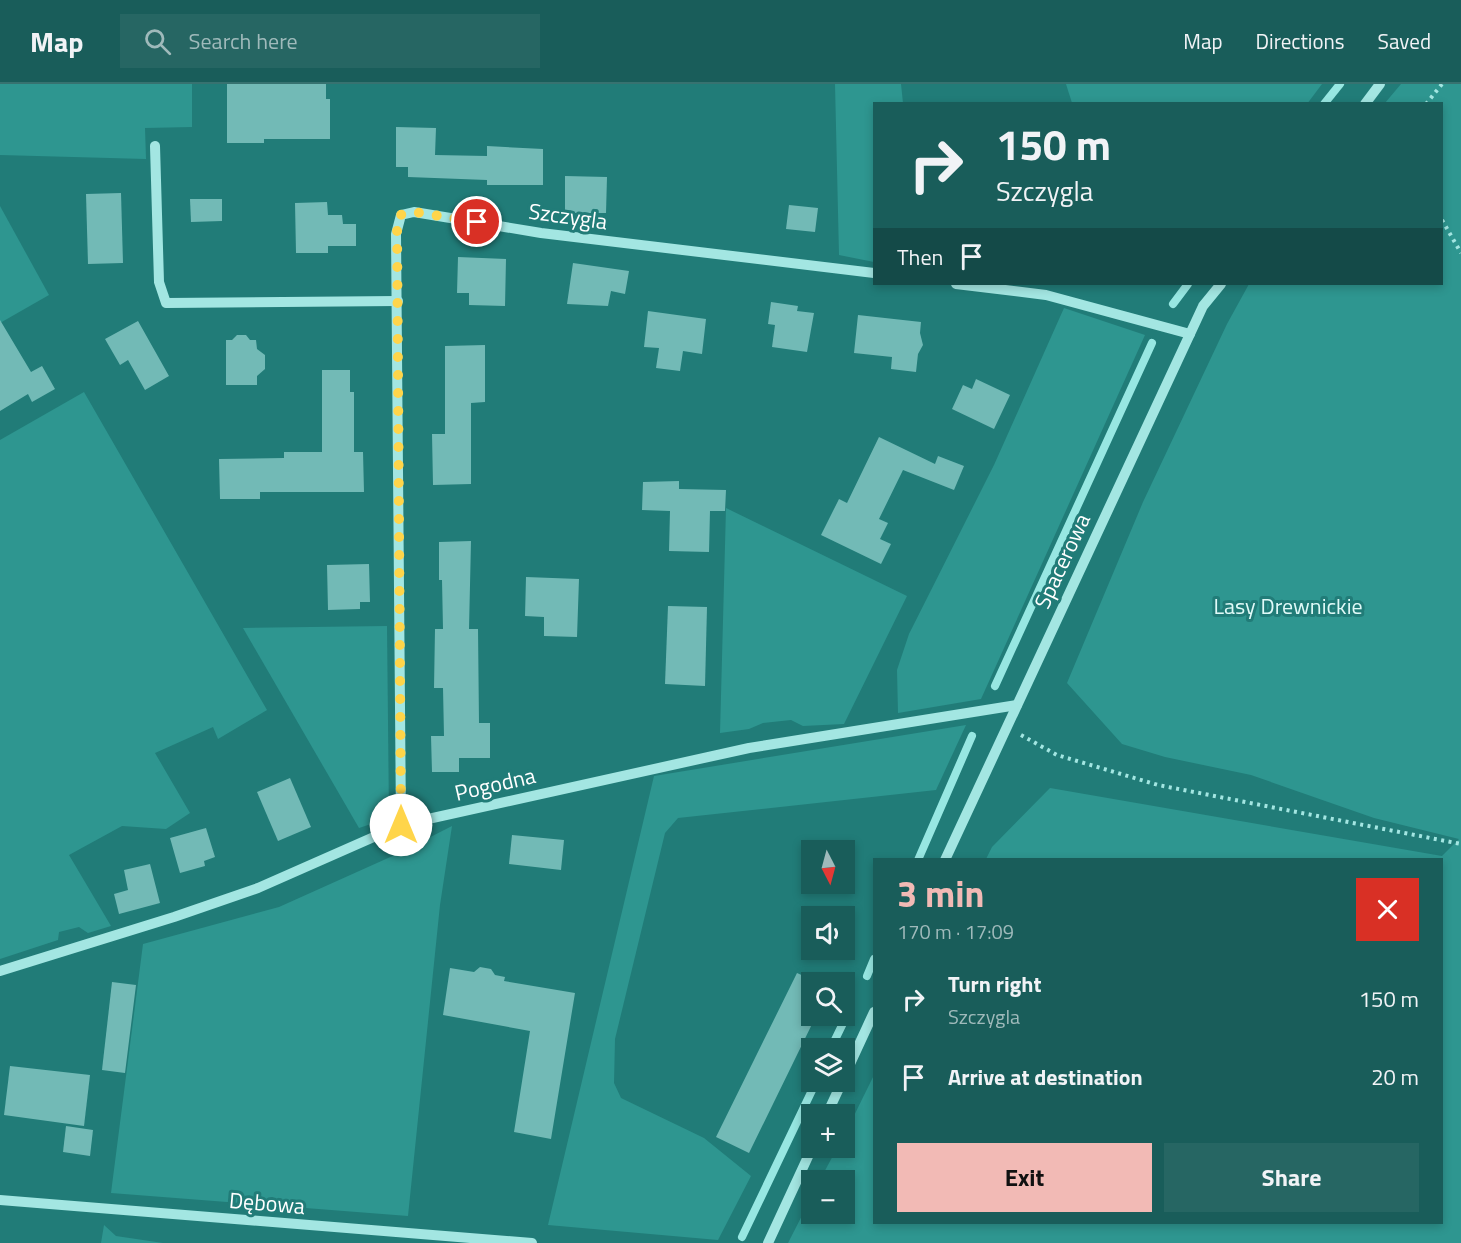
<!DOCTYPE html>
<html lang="en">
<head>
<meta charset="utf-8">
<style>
  :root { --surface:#195d5a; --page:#266663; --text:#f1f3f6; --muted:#9fbabb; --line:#377270; --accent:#f2bab5 }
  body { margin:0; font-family:"Titillium Web",sans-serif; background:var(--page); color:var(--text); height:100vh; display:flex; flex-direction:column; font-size:22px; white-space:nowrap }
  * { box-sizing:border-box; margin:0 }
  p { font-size:20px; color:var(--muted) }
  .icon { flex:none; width:33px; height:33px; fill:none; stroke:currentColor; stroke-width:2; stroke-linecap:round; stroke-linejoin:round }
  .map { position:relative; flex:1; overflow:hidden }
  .details { position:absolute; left:873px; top:774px; width:570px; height:366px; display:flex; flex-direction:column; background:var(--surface); border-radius:0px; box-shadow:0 3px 9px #0003 }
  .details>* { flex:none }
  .top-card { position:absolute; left:873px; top:18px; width:570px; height:183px; border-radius:0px; box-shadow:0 3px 9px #0003; background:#195d5a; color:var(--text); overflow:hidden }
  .needle { width:39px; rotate:174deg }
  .buttons { position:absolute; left:801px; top:756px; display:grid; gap:12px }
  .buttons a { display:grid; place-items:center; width:54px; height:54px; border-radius:0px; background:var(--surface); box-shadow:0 3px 9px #0003; font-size:30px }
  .pin { position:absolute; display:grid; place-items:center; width:51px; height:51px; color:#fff; margin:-26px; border:3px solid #fff; border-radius:50%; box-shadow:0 2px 6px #0007 }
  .me { position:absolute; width:66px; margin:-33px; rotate:0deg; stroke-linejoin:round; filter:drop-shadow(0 0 4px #0008) }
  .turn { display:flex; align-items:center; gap:21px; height:126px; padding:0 24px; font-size:27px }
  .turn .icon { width:78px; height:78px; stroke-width:2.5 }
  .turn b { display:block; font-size:42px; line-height:51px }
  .then { display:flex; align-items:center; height:57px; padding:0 24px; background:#0003; gap:12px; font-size:22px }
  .round { display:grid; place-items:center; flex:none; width:63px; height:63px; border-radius:0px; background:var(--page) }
  .head { display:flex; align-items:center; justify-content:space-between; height:102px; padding:0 24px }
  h1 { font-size:36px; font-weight:700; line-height:45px; color:var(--accent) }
  .primary-button { display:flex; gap:12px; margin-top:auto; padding:12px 24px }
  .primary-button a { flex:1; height:69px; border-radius:0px; background:var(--accent); color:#111; font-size:24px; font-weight:700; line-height:69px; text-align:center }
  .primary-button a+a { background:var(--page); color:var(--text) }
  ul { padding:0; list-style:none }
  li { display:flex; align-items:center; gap:18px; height:78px; padding:0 24px }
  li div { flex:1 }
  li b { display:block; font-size:22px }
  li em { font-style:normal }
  header { display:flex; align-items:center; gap:36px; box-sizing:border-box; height:84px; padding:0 30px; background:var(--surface); border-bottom:2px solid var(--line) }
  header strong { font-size:28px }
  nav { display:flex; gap:33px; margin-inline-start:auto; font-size:21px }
  .search { width:420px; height:54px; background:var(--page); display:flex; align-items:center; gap:15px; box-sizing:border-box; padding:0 21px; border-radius:0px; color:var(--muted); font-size:22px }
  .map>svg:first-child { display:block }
  .green { fill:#2e9690 }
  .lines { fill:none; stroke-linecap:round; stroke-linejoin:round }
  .stream { stroke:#97e7e2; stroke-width:8 }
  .building { fill:#72bab6 }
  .path { stroke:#a3e6e2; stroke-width:4; stroke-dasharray:3 4.5; stroke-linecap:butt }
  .minor { stroke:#a3e6e2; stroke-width:10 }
  .route { stroke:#ffd54a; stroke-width:10; stroke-dasharray:0 18 }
  .labels { text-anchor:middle; stroke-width:6; stroke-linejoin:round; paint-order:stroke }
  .street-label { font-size:22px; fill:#fff; stroke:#217c78 }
  .park-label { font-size:22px; fill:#e0faf8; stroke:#217c78 }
</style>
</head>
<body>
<header>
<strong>Map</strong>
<div class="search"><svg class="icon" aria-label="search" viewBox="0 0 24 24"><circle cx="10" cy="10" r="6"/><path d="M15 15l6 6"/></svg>Search here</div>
<nav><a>Map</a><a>Directions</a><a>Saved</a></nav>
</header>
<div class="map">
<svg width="1461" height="1159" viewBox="0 0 1461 1159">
  <rect width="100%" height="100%" fill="#217c78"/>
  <!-- green -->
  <g class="green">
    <polygon points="0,0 192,0 192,43 145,44 146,75 0,71"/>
    <polygon points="835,0 901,0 903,19 874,20 874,178 839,171"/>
    <polygon points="1066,0 1322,0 1307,20 1072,19"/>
    <polygon points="1401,0 1461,0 1461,1159 788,1159 811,1114 812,1130 844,1130 844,1096 820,1096 837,1064 844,1064 845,1050 874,991 874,1138 1442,1138 1442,776 986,775 992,763 1050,704 1442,772 1459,755 1374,734 1251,691 1165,673 1122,660 1067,599 1143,418 1227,240 1249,200 1442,200 1442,20 1385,19"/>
    <polygon points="0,122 49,211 0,239"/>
    <polygon points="1064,224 1145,251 981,615 898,629 897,586 909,550 994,381"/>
    <polygon points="84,308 267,626 218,655 213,643 155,669 190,729 166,745 122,742 69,771 111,842 88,849 79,843 59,848 58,856 0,875 0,356"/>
    <polygon points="726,424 907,512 844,640 803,642 791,636 763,639 749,645 720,649"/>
    <polygon points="387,542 389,734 359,744 243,544"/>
    <polygon points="966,641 936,706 678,734 665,749 615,955 614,999 621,1014 704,1054 751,1092 718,1156 548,1141 654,692"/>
    <polygon points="452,742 440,821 408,1132 111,1109 143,860 279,823 397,770"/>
    <polygon points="104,1141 116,1152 163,1159 101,1159"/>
  </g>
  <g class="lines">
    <!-- stream -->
    <g class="stream">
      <polyline points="1324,20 1340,0"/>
      <polyline points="1173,220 1188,200"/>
      <polyline points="995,602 1152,259"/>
      <polyline points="918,776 972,652"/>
      <polyline points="867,892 874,875"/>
      <polyline points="831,964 847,931"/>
      <polyline points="742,1153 816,998"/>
    </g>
  </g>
  <!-- building -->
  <g class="building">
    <polygon points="227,0 326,0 326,15 330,15 330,55 264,55 264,59 227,59"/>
    <polygon points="396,43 436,44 435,71 487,72 487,62 543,65 543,101 487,101 487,96 408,93 408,83 396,83"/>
    <polygon points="565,92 607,93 606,129 565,129"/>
    <polygon points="121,109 123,179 88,180 86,110"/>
    <polygon points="190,115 222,115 222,137 191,138"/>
    <polygon points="327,118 328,131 342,131 343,140 356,140 356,162 328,162 328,169 296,169 295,119"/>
    <polygon points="789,121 818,124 815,148 786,145"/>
    <polygon points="458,173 506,175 505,222 469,221 469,209 457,209"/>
    <polygon points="573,179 629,187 625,210 611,207 608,222 567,220"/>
    <polygon points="771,218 798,222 797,227 814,229 807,268 772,263 775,241 768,240"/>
    <polygon points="648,227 706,235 702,270 683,267 680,287 656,284 659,264 644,263"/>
    <polygon points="858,231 921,238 920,249 923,261 918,270 916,288 891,285 892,273 854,269"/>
    <polygon points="0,236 31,288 42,282 55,305 32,318 28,310 0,327"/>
    <polygon points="138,237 169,292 145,306 128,276 120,281 105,255"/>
    <polygon points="237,251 246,251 250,256 256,256 257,265 265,271 265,285 257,292 257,301 226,301 226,256 232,256"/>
    <polygon points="485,261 485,318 471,319 471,400 433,401 432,350 445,350 445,262"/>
    <polygon points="322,286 350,286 350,308 354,308 354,368 363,368 364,408 260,408 260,415 220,415 219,375 284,374 284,368 322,368"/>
    <polygon points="976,295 1010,311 994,345 952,325 963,301 972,305"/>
    <polygon points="879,353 935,380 938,372 964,382 954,406 903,386 879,435 888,439 880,455 891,460 881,480 821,451 839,415 847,419"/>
    <polygon points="679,397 679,405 726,406 725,427 710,427 709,468 669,467 670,427 642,426 643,398"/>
    <polygon points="471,457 469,545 478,545 479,639 490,639 490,674 459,674 459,688 432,688 431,652 444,652 443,604 434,604 435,545 443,545 442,496 439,496 439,458"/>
    <polygon points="369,480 370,518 360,518 360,525 328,526 327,481"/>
    <polygon points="526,493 579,495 577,553 544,552 544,533 525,532"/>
    <polygon points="668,522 707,523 705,602 665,600"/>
    <polygon points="290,694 311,743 278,757 257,708"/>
    <polygon points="206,744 215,773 204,777 205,782 180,789 170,754"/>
    <polygon points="512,751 564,756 561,786 509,780"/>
    <polygon points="150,780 160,819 119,830 114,810 128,806 124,786"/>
    <polygon points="480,883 491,885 495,891 505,893 504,897 575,909 551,1055 514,1048 530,947 443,931 450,884 474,888"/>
    <polygon points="797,889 817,898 812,898 812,932 816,932 749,1069 716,1053"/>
    <polygon points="112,898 136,901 125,989 102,986"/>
    <polygon points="10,982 90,991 84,1042 4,1031"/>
    <polygon points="66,1042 93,1046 90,1072 63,1068"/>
  </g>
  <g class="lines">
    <!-- path -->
    <g class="path">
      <polyline points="1426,20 1442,0"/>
      <polyline points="1442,136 1461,169"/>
      <polyline points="1021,651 1057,671 1158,701 1461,760"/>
    </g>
    <!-- minor -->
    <g class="minor">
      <polyline points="1365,20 1380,0"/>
      <polyline points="155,62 159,198 166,219 398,217"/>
      <polyline points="956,200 1046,211 1190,250"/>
      <polyline points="401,741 396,150 401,131 414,128 541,149 874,189"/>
      <polyline points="945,776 1190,250 1203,222 1221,200"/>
      <polyline points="0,887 174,833 258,804 401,741 749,664 1017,621"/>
      <polyline points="844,993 874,928"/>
      <polyline points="827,1030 842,998"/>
      <polyline points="0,1116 532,1159"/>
      <polyline points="768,1159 812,1064"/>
    </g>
  </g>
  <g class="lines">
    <!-- route -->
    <polyline class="route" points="401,741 397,137 400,131 414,128 477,138"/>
  </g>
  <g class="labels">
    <!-- street labels -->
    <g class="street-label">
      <text transform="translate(568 132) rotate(8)" y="8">Szczygla</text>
      <text transform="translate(1062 477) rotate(-65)" y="8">Spacerowa</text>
      <text transform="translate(495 700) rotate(-13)" y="8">Pogodna</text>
      <text transform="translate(267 1119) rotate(5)" y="8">Dębowa</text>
    </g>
    <!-- park labels -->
    <g class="park-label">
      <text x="1288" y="530">Lasy Drewnickie</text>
    </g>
  </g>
</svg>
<div class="buttons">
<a><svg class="needle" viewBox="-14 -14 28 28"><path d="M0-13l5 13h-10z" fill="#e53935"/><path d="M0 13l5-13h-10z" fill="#9fbabb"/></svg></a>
<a><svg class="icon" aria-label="sound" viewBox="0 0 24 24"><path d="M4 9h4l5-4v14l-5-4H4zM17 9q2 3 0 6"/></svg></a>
<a><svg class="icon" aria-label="search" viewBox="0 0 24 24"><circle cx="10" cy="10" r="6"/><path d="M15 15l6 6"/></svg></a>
<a><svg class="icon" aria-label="layers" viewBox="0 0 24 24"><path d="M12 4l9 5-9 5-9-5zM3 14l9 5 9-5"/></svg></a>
<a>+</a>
<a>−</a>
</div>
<div class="pin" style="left:477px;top:138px;background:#d93025"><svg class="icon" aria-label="arrive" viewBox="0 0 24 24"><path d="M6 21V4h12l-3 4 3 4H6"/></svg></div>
<svg class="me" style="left:401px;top:741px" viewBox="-20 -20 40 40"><circle r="19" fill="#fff"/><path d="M0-13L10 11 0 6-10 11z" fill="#ffd54a"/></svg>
<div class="top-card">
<div class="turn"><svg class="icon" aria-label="right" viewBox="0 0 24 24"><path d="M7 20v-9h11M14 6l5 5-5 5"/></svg><div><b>150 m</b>Szczygla</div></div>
<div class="then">Then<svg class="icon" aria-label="arrive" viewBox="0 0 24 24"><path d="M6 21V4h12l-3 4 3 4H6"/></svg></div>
</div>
<section class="details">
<div class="head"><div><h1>3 min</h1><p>170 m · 17:09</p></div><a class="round" style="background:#d93025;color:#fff"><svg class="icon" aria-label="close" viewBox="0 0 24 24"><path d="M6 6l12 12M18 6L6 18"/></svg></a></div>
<ul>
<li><svg class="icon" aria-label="right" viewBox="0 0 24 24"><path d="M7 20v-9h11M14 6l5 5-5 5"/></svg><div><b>Turn right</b><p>Szczygla</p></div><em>150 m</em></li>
<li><svg class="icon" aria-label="arrive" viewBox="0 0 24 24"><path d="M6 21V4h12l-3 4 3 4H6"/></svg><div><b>Arrive at destination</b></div><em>20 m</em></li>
</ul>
<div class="primary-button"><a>Exit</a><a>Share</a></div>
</section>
</div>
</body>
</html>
